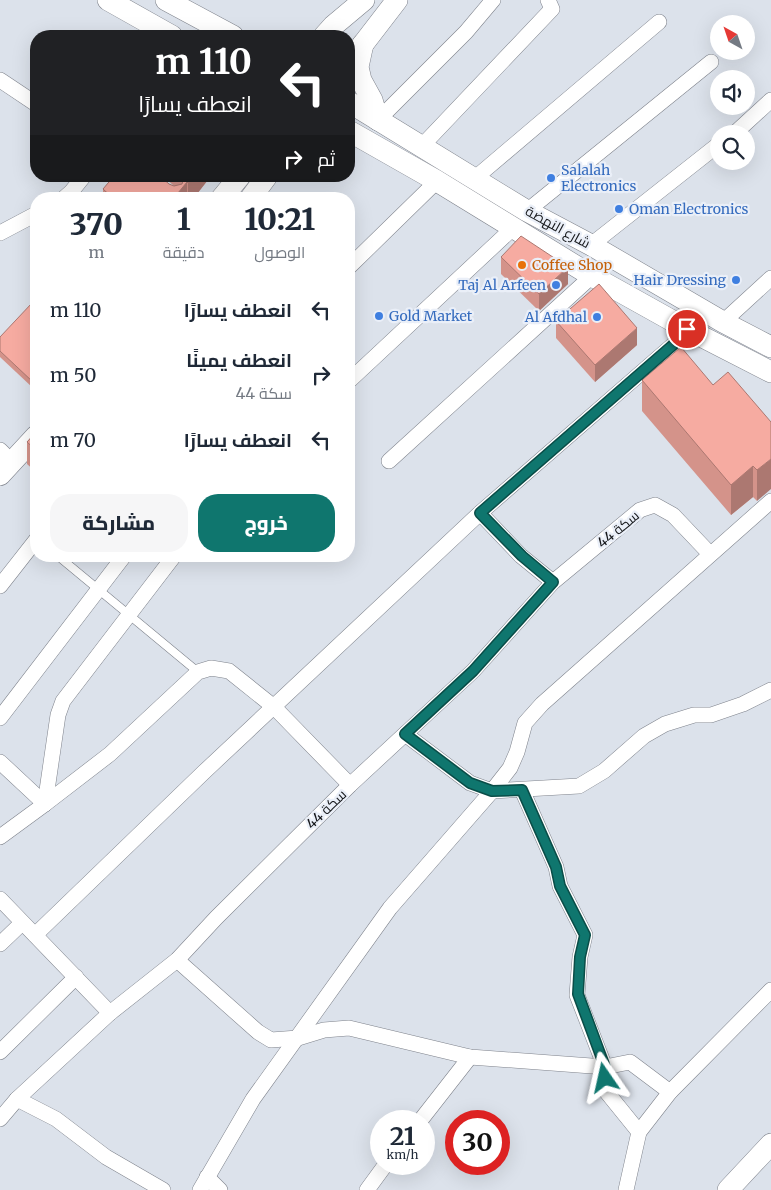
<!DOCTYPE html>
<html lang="ar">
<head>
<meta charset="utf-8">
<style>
  :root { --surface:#fff; --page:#f6f6f7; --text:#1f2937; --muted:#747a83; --accent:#0f766e }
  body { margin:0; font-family:Merriweather,Cairo,serif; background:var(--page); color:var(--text); direction:rtl; height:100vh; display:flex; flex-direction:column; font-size:19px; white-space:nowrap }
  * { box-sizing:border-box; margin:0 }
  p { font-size:16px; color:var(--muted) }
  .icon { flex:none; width:28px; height:28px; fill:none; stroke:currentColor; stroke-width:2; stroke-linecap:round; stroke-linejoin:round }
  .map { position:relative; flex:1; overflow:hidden; direction:ltr }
  .details { position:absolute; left:30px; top:192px; width:325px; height:370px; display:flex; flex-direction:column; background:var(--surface); border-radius:20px; box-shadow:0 5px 20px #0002; direction:rtl }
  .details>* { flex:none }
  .top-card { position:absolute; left:30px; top:30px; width:325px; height:152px; border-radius:20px; box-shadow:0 5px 20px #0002; direction:rtl; background:#202124; color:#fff; overflow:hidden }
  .needle { width:32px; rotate:320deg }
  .buttons { position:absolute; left:710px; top:15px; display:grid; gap:10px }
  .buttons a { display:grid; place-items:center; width:45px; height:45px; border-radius:50%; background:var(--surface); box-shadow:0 5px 20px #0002; font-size:25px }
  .speed { position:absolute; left:370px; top:1110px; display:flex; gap:10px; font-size:25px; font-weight:700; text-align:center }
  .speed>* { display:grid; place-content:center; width:65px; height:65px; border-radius:50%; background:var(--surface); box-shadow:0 5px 20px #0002; line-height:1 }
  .speed small { font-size:12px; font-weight:400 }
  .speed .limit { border:8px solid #d22; background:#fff; color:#111 }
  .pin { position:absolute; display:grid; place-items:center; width:42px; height:42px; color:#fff; margin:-21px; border:2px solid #fff; border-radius:50%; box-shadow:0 1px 5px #0007 }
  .me { position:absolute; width:55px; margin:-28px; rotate:349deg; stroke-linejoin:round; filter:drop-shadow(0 0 4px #0008) }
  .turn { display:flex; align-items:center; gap:18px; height:105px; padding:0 20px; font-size:22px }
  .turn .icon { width:65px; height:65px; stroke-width:2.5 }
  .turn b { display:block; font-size:35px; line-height:42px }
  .then { display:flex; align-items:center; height:48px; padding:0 20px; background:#0003; gap:10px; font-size:19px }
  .eta { display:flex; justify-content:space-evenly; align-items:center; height:85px; text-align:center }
  .eta b { font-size:30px; font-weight:800; line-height:35px }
  .cta { display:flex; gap:10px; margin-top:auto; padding:10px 20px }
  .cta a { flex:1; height:58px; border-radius:20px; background:var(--accent); color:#fff; font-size:20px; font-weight:800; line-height:58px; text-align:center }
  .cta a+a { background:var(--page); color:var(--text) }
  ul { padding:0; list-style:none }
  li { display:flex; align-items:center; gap:15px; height:65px; padding:0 20px }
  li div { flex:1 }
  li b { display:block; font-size:19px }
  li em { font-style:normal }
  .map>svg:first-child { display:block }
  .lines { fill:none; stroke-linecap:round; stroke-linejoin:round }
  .lane-casing { stroke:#7f838c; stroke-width:9 }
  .street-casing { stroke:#7f838c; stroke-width:16 }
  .secondary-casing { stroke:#7f838c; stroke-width:22 }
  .lane { stroke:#fff; stroke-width:8 }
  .street { stroke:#fff; stroke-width:15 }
  .secondary { stroke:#fff; stroke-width:21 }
  .wall { fill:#d4938a }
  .shaded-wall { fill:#ac7871 }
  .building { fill:#f6aba1; stroke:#ac7871 }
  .route-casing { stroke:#0a4d48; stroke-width:12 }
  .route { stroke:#0f766e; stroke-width:9 }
  .shop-dot { fill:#3f7fe0; stroke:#eaeff8; stroke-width:2 }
  .food-dot { fill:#e8710a; stroke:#eaeff8; stroke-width:2 }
  .labels { text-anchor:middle; stroke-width:4.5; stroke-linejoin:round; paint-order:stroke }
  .shop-label { font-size:14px; fill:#366cbe; stroke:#eaeff8; text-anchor:start }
  .street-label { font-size:14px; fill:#141619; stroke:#eaeff8 }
  .food-label { font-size:14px; fill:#c56008; stroke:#eaeff8; text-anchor:start }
</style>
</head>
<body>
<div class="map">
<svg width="771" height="1190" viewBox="0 0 771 1190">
  <rect width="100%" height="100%" fill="#dce2eb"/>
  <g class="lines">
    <!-- lane casing -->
    <g class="lane-casing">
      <polyline id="lane" points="58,556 198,672"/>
    </g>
    <!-- street casing -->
    <g class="street-casing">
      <g id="street">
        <polyline points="0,80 36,104"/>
        <polyline points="378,120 466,32 493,0"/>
        <polyline points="734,134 771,100"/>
        <polyline points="421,147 552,9 548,0"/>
        <polyline points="474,179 659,22"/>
        <polyline points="63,199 71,192 84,176"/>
        <polyline points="527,211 711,62"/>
        <polyline points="0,233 36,214"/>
        <polyline points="591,245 719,144"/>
        <polyline points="349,267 437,181"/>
        <polyline points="723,322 771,278"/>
        <polyline points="349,381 513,228"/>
        <polyline points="0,450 4,454"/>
        <polyline points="389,461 592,276"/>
        <polyline points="480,513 521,556 553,582"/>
        <polyline points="0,586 36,540"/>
        <polyline points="0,718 124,556"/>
        <polyline points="405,734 470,783 492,791 579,786 604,771 644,736 665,724 694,715 711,715 743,704 771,690"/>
        <polyline points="0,762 45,804"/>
        <polyline points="522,790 556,867 560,886 585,935 580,957 577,995 605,1067 605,1090 639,1132"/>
        <polyline points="45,804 58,715 63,701 174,556"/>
        <polyline points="0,837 45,804 110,754 198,672 211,668 229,671 274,707 350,785"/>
        <polyline points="0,899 110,1013"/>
        <polyline points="35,935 204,772 480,513 673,345 687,329"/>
        <polyline points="0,944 22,923"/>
        <polyline points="177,960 258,1032 271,1040 298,1038 324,1030 349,1028 470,1057 605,1067 630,1062 670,1092"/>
        <polyline points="0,1052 76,977"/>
        <polyline points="17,1099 56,1119 106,1157 163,1190"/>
        <polyline points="0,1119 17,1099 110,1013 177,960 216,918 350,785 473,671 553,582 640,510 655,505 673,515 710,554"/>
        <polyline points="420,1121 470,1057"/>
        <polyline points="207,1177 220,1190"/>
        <polyline points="200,1190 253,1099 390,908 492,791 510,768 517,752 525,723 542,704 771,501"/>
        <polyline points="367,1190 386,1164"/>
        <polyline points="626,1190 639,1132 670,1092 771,990"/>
      </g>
    </g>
    <!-- secondary casing -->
    <g class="secondary-casing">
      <g id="secondary">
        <polyline points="108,0 172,36"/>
        <polyline points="166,0 233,36"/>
        <polyline points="324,36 333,26 364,0"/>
        <polyline points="363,44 358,67 361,80 372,100 378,120"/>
        <polyline points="354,56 397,0"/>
        <polyline points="349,102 527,211 591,245 723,322 771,347"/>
        <polyline points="349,131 437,181 592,276 687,329 771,372"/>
        <polyline points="221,199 240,176"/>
        <polyline points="250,199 267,176"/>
        <polyline points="0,475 36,436"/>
        <polyline points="728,1190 771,1144"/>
      </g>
    </g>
    <!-- lane -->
    <use href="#lane" class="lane"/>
    <!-- street -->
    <use href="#street" class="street"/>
    <!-- secondary -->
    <use href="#secondary" class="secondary"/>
  </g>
  <!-- wall -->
  <g class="wall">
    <polygon points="163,176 211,176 193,199 103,199 103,189 169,184 174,186"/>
    <polygon points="501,257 568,284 539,311 501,274"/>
    <polygon points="36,307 36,385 33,388 0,357 0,337"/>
    <polygon points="556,321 637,345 595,382 556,338"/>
    <polygon points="642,380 713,385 771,422 757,501 753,497 731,515 642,411"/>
    <polygon points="36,432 36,472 27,464 27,442"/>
  </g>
  <!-- shaded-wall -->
  <g class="shaded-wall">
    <polygon points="193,176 211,176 193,199 188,199 188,183"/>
    <polygon points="187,182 187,199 173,199"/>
    <polygon points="568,267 568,284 539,311 539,294"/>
    <polygon points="637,328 637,345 595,382 595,365"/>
    <polygon points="36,379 36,385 33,388 33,382"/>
    <polygon points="771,459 771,489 757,501 757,470"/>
    <polygon points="753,466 753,497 731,515 731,485"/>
  </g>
  <!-- building -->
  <g class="building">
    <polygon points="114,176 160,176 169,184 174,186 182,184 184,178 184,176 193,176 188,183 187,182 173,199 114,199 103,189"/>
    <polygon points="521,236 568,267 539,294 501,257"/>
    <polygon points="599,284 637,328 595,365 556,321"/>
    <polygon points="32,303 36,307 36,379 33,382 0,351 0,337"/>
    <polygon points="681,347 713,385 728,372 771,422 771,459 757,470 753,466 731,485 642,380"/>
    <polygon points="36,432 36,450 27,442"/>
  </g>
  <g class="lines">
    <!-- route casing -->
    <g class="route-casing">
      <polyline id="route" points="605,1078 605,1067 578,994 580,957 585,935 560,886 556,867 522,790 492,791 470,783 405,734 473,671 553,582 522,556 480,513 673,345 687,329"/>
    </g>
    <!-- route -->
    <use href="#route" class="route"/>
  </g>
  <!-- markers -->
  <g class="shop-dot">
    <circle cx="551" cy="178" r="5"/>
    <circle cx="619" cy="209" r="5"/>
    <circle cx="736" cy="280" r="5"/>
    <circle cx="556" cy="285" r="5"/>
    <circle cx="379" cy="316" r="5"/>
    <circle cx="597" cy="317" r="5"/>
  </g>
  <circle class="food-dot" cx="522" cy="265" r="5"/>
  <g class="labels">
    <!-- shop labels -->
    <g class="shop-label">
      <text x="561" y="175">Salalah<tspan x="561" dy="16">Electronics</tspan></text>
      <text x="629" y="214">Oman Electronics</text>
      <text x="726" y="285" text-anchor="end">Hair Dressing</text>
      <text x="546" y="290" text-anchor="end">Taj Al Arfeen</text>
      <text x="389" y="321">Gold Market</text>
      <text x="587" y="322" text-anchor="end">Al Afdhal</text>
    </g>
    <!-- street labels -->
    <g class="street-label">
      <text transform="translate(558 227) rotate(29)" y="5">شارع النهضة</text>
      <text transform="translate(618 529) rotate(-39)" y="5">سكة 44</text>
      <text transform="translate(326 809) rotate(-44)" y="5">سكة 44</text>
    </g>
    <!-- food labels -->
    <g class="food-label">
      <text x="532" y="270">Coffee Shop</text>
    </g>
  </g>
</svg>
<div class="buttons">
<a><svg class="needle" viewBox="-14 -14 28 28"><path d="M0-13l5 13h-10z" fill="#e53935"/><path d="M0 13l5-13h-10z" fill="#747a83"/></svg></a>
<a><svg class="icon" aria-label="sound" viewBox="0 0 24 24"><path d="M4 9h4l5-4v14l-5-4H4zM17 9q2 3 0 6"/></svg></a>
<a><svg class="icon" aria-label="search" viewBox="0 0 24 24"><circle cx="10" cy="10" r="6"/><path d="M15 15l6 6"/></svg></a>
</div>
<div class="speed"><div>21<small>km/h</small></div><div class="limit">30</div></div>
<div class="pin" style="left:687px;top:329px;background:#d93025"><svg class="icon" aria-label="arrive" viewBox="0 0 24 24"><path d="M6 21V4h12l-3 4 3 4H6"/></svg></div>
<svg class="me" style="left:605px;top:1078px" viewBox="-20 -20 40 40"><path d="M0-17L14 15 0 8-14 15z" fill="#0f766e" stroke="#fff" stroke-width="4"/></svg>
<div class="top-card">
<div class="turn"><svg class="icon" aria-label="left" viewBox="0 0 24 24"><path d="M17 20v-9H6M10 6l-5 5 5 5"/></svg><div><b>110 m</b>انعطف يسارًا</div></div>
<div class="then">ثم<svg class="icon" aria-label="right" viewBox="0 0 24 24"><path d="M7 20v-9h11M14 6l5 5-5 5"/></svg></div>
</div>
<section class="details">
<div class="eta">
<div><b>10:21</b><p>الوصول</p></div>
<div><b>1</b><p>دقيقة</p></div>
<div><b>370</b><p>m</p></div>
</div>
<ul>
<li><svg class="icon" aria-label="left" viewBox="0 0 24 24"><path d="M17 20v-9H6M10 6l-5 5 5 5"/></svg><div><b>انعطف يسارًا</b></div><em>110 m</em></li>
<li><svg class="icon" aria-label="right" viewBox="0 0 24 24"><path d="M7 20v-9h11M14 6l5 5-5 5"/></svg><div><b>انعطف يمينًا</b><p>سكة 44</p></div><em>50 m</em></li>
<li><svg class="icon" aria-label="left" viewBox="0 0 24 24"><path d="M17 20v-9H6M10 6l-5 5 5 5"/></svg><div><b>انعطف يسارًا</b></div><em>70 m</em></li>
</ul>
<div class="cta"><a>خروج</a><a>مشاركة</a></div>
</section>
</div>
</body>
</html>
